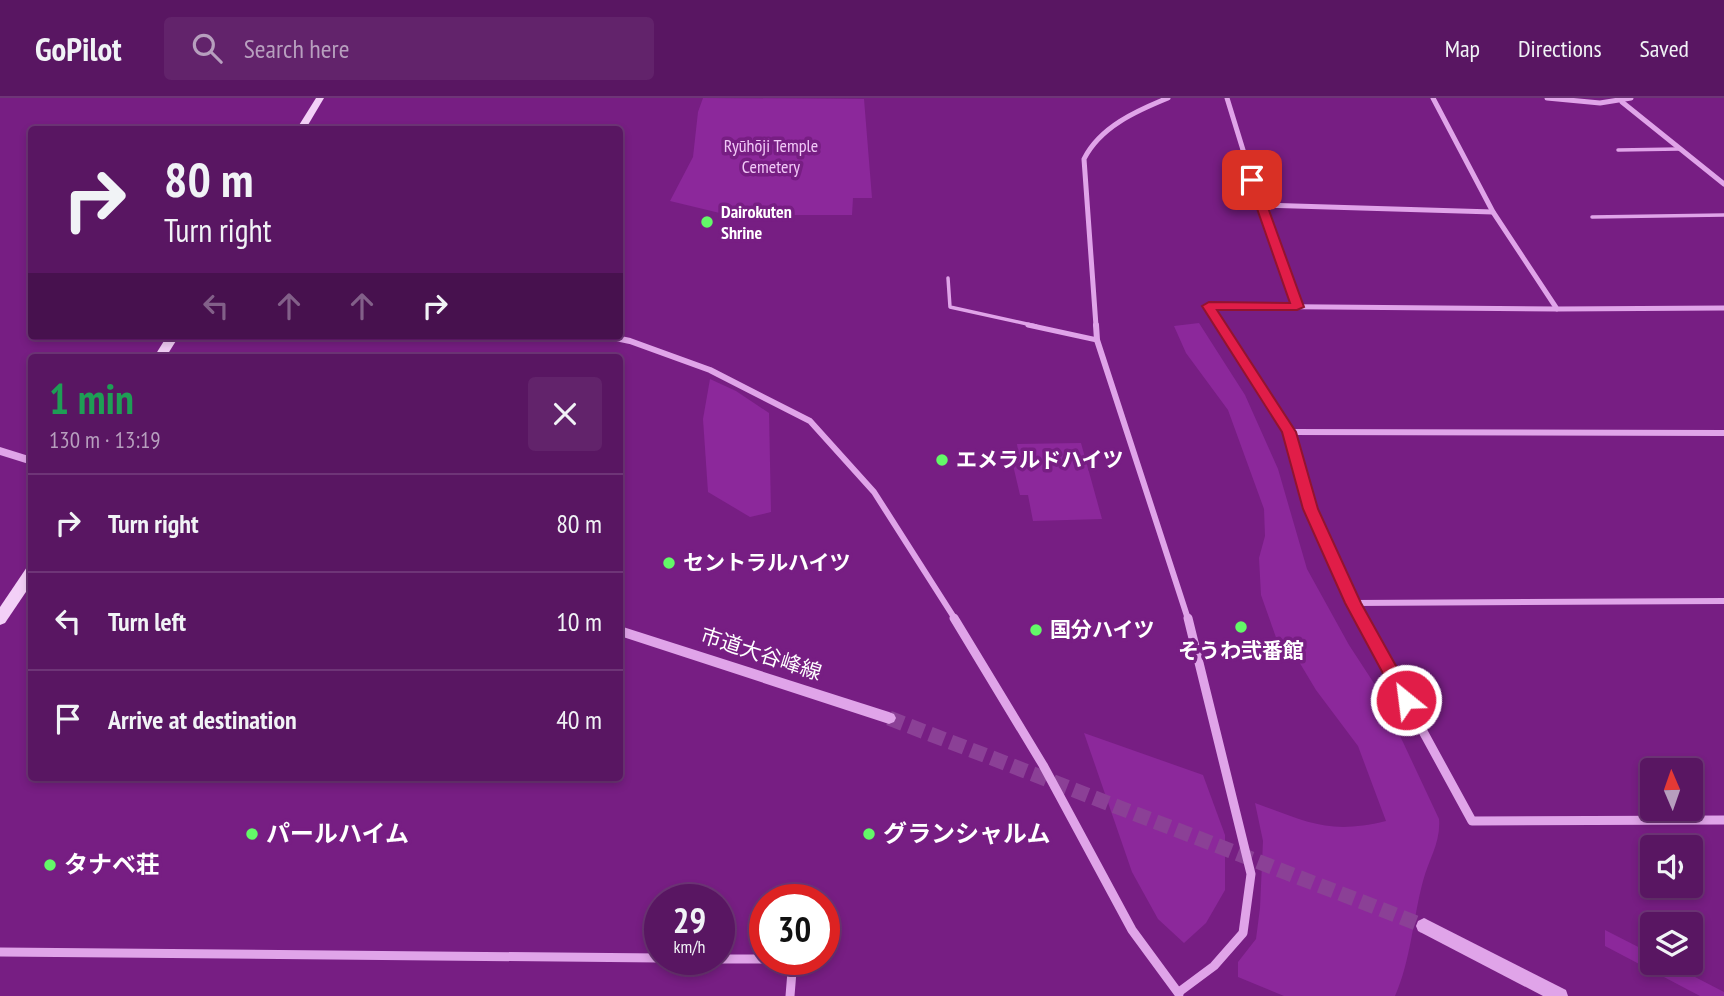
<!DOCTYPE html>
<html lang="en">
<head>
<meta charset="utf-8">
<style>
  :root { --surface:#591662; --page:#62236b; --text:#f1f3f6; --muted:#b79fbe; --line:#6e3577 }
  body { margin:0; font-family:"PT Sans Narrow","Noto Sans JP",sans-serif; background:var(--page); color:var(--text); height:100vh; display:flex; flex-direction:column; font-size:26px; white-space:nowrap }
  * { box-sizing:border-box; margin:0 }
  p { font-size:23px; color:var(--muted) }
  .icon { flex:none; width:38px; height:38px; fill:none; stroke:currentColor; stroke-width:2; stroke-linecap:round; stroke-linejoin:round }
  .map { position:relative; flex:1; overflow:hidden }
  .sheet { position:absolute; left:28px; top:256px; width:595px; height:427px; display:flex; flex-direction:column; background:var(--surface); border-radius:7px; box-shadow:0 4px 10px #0003,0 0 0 2px var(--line) }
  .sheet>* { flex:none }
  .guide { position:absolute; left:28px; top:28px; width:595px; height:214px; border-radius:7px; box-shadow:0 4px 10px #0003,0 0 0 2px var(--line); background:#591662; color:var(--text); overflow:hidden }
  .needle { width:46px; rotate:358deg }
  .controls { position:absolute; left:1640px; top:660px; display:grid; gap:14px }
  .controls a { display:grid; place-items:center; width:63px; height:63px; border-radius:7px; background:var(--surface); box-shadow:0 4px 10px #0003,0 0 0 2px var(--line); font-size:35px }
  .speed { position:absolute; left:644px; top:786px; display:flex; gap:14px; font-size:35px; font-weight:700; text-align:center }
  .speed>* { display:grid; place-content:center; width:91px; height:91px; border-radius:50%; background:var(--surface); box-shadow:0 4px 10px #0003,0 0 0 2px var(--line); line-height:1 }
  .speed small { font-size:18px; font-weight:400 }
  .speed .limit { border:10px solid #d22; background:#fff; color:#111 }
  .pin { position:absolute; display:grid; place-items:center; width:60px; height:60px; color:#fff; margin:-30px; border-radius:14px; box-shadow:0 4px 10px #0006 }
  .me { position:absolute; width:77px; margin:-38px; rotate:331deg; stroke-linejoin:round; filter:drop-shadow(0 0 5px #0008) }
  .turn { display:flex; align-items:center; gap:24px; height:147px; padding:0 21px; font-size:32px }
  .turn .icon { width:91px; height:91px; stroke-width:2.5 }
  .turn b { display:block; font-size:49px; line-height:60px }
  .lanes { display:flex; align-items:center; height:66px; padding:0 21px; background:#0003; justify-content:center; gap:35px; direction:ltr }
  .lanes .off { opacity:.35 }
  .round { display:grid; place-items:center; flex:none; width:74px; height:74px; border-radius:7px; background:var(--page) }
  .headline { display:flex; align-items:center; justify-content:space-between; height:119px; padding:0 21px }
  h1 { font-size:42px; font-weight:600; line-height:52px; color:#1e9e55 }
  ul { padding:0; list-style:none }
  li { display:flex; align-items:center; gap:21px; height:98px; padding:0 21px; border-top:2px solid var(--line) }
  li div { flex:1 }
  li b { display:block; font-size:26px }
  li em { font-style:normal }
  header { display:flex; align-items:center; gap:42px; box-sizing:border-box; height:98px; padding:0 35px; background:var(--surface); border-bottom:2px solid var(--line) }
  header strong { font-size:33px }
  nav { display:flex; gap:38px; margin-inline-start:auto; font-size:24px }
  .search { width:490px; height:63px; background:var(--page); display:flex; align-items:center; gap:18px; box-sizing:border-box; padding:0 24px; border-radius:7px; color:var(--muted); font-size:26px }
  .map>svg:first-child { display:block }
  .green { fill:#8c289b }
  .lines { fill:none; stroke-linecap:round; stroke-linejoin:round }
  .tertiary-tunnel { stroke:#8b4096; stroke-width:15; stroke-dasharray:15 7; stroke-linecap:butt }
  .service-far1 { stroke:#e0a4e9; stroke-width:3.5 }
  .service { stroke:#e0a4e9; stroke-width:5 }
  .minor-far2 { stroke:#e0a4e9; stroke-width:5 }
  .minor-far1 { stroke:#e0a4e9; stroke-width:6 }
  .minor { stroke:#e0a4e9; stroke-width:9 }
  .tertiary { fill:#e0a4e9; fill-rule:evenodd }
  .secondary { fill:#f3d0f7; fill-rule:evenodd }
  .route { fill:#e11d48; stroke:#92132f; stroke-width:2 }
  .poi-dot { fill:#63f868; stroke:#771e83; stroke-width:2.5 }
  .labels { text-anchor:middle; stroke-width:7; stroke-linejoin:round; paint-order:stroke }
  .far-park-label { font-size:18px; fill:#f1c9f7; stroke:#771e83 }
  .far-poi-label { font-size:18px; font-weight:bold; fill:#fff; stroke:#771e83; text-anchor:start }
  .poi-label { font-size:21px; font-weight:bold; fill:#fff; stroke:#771e83; text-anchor:start }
  .street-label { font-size:21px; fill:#fff; stroke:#771e83 }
  .near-poi-label { font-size:24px; font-weight:bold; fill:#fff; stroke:#771e83; text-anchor:start }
</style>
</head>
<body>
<header>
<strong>GoPilot</strong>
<div class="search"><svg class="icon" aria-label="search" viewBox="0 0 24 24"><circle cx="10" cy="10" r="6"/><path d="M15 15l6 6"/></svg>Search here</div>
<nav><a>Map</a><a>Directions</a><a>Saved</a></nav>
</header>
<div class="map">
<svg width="1724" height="898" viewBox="0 0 1724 898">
  <rect width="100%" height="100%" fill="#771e83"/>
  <!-- green -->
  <g class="green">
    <polygon points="703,0 864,1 872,100 853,100 852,117 728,117 670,103 693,59 698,14"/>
    <path d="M1199,225L1245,297L1278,371L1307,471L1349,547L1379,593L1439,721C1441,744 1429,761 1423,783C1413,820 1411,862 1395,898H1284L1238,879V864L1256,841L1260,810L1263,743L1255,705C1307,724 1329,737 1386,723L1358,648L1316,592L1298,562H1284L1261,497L1259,460L1265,438L1264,411L1228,312L1186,255L1174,228Z"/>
    <polygon points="710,281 736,293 769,315 771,414 750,419 708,394 703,321"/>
    <polygon points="1081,345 1102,421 1033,423 1028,397 1020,397 1010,354 1018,353 1017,346"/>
    <polygon points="1084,635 1203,677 1225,737 1225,792 1206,825 1184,845 1158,821 1132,774"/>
    <polygon points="1605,832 1652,856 1652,864 1668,865 1724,894 1724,898 1700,898 1605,848"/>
  </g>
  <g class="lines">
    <!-- tertiary-tunnel -->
    <polyline class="tertiary-tunnel" points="889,620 1424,828"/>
    <!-- service-far1 -->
    <g class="service-far1">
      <polyline points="1618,52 1679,51"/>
      <polyline points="1592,119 1724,117"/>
      <polyline points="948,180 950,209 1036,228"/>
    </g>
    <!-- service -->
    <polyline class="service" points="1028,227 1097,242"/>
    <!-- minor-far2 -->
    <g class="minor-far2">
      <polyline points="1227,0 1260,107 1297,209"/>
      <polyline points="1433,0 1493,114 1557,211 1724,210"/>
      <polyline points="1547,0 1600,5 1631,0"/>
      <polyline points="1622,4 1724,86"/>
      <polyline points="1260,107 1493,114"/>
      <path d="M1096,228L1084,61C1100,29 1136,13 1168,0"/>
      <polyline points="1222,228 1209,208 1557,211"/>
    </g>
    <!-- minor-far1 -->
    <g class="minor-far1">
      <polyline points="1096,227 1097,242 1188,521"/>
      <polyline points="1221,227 1289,334 1310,411 1362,521"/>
      <polyline points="606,238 630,243 710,272 810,323 874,394 955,521"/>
      <polyline points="1289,334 1724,335"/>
      <polyline points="1353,505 1724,503"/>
    </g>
    <!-- minor -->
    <g class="minor">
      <polyline points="954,520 1043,667 1132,832 1179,896"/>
      <polyline points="1361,520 1472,723 1724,722"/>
      <polyline points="0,854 660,860"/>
      <polyline points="719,861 793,861 790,898"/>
      <polyline points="1179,894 1214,868 1243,835 1251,776 1188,520"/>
    </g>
    <!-- tertiary -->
    <g class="tertiary">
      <polygon points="0,349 32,359 32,367 0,357"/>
      <polygon points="620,528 889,614 894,616 896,620 894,624 889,626 620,538"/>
      <polygon points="1424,820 1566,892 1568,898 1543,898 1418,833 1416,828 1418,823"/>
    </g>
    <!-- secondary -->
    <g class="secondary">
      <polygon points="316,0 324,0 305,32 296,32"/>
      <polygon points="167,238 179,238 166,259 154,259"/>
      <polygon points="32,468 32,485 5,525 0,527 0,509 27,469"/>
    </g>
  </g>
  <!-- route -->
  <polygon class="route" points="1252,79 1258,82 1304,209 1297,212 1217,212 1296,334 1318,411 1361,505 1415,602 1412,607 1406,609 1400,607 1345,505 1303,411 1282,334 1202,208 1209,204 1290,205 1247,82"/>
  <!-- markers -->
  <g class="poi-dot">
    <circle cx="707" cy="124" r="7"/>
    <circle cx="942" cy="362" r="7"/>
    <circle cx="669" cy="465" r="7"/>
    <circle cx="1241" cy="529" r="7"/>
    <circle cx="1036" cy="532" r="7"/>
    <circle cx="252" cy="736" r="7"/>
    <circle cx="869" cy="736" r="7"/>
    <circle cx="50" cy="767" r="7"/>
  </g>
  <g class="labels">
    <!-- far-park labels -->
    <g class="far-park-label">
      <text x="771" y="54">Ryūhōji Temple<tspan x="771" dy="21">Cemetery</tspan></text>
    </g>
    <!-- far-poi labels -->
    <g class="far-poi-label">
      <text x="721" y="120">Dairokuten<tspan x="721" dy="21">Shrine</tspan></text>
    </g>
    <!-- poi labels -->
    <g class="poi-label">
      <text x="956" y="369">エメラルドハイツ</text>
      <text x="683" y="472">セントラルハイツ</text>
      <text x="1050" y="539">国分ハイツ</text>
      <text x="1241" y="560" text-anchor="middle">そうわ弐番館</text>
    </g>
    <!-- street labels -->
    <g class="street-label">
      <text transform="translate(761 556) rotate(18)" y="7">市道大谷峰線</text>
    </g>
    <!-- near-poi labels -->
    <g class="near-poi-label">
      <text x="266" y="744">パールハイム</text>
      <text x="883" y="744">グランシャルム</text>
      <text x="64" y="775">タナベ荘</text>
    </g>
  </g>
</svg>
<div class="controls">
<a><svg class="needle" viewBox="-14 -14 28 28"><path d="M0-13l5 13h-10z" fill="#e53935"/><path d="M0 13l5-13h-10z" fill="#b79fbe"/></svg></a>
<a><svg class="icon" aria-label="sound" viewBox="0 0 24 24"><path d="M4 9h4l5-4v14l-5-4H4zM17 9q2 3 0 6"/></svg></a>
<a><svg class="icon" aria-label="layers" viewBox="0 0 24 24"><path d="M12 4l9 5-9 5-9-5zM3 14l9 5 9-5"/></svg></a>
</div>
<div class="speed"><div>29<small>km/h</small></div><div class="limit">30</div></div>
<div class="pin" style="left:1252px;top:82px;background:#d93025"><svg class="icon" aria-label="arrive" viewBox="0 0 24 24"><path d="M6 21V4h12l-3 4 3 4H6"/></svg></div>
<svg class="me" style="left:1406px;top:602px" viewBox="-20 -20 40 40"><circle r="17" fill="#e11d48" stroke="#fff" stroke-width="3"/><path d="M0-11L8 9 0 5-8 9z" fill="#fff"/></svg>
<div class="guide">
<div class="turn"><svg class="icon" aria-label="right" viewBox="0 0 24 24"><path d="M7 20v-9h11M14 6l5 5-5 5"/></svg><div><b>80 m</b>Turn right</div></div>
<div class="lanes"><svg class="icon off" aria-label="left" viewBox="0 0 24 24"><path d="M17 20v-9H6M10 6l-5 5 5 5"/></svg><svg class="icon off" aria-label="ahead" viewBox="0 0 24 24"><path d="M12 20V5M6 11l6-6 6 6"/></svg><svg class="icon off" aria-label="ahead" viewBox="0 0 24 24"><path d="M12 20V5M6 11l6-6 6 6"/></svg><svg class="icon" aria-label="right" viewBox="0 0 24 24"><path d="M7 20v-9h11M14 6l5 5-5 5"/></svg></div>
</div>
<section class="sheet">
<div class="headline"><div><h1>1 min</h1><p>130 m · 13:19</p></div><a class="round"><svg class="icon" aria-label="close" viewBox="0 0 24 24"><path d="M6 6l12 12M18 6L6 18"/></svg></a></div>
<ul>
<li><svg class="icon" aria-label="right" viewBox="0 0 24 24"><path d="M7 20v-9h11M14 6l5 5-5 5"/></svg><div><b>Turn right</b></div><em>80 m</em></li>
<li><svg class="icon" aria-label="left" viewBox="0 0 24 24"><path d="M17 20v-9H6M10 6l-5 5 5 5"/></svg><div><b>Turn left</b></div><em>10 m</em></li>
<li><svg class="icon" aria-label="arrive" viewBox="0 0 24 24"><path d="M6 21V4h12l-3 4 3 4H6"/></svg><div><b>Arrive at destination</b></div><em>40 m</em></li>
</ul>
</section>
</div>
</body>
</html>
